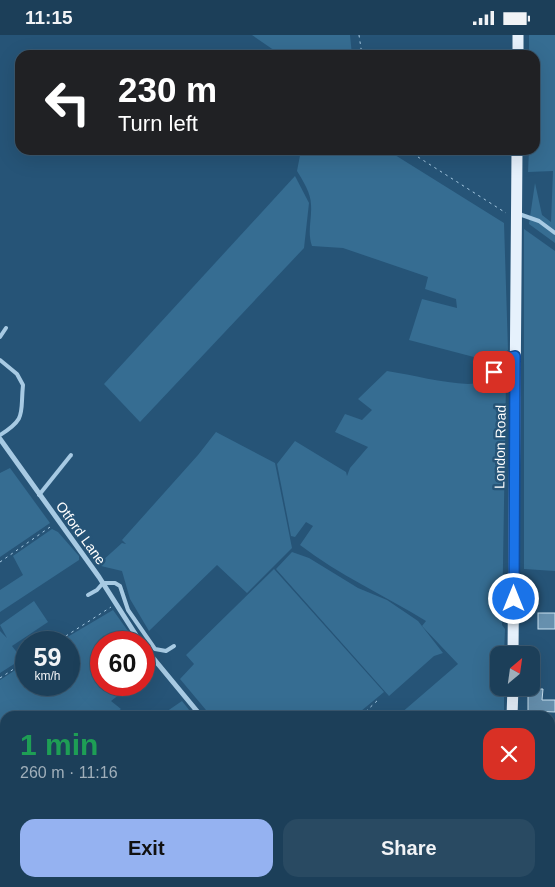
<!DOCTYPE html>
<html lang="en">
<head>
<meta charset="utf-8">
<style>
  :root { --surface:#1c3f59; --page:#294a62; --text:#f1f3f6; --muted:#a0afba; --line:#3a586f; --accent:#95b2f1 }
  body { margin:0; font-family:Helvetica,sans-serif; background:var(--page); color:var(--text); height:100vh; display:flex; flex-direction:column; font-size:19px; white-space:nowrap }
  * { box-sizing:border-box; margin:0 }
  p { font-size:16px; color:var(--muted) }
  .icon { flex:none; width:28px; height:28px; fill:none; stroke:currentColor; stroke-width:2; stroke-linecap:round; stroke-linejoin:round }
  .map { position:relative; flex:1; overflow:hidden }
  .drawer { position:absolute; left:0px; top:676px; width:555px; height:176px; display:flex; flex-direction:column; background:var(--surface); border-radius:15px 15px 0 0; box-shadow:0 5px 20px #0002,0 0 0 1px var(--line) }
  .drawer>* { flex:none }
  .top-card { position:absolute; left:15px; top:15px; width:525px; height:105px; border-radius:15px; box-shadow:0 5px 20px #0002,0 0 0 1px var(--line); background:#202124; color:#fff; overflow:hidden }
  .needle { width:32px; rotate:29deg }
  .controls { position:absolute; left:490px; top:611px; display:grid; gap:10px }
  .controls a { display:grid; place-items:center; width:50px; height:50px; border-radius:10px; background:var(--surface); box-shadow:0 5px 20px #0002,0 0 0 1px var(--line); font-size:25px }
  .speed { position:absolute; left:15px; top:596px; display:flex; gap:10px; font-size:25px; font-weight:700; text-align:center }
  .speed>* { display:grid; place-content:center; width:65px; height:65px; border-radius:50%; background:var(--surface); box-shadow:0 5px 20px #0002,0 0 0 1px var(--line); line-height:1 }
  .speed small { font-size:12px; font-weight:400 }
  .speed .limit { border:8px solid #d22; background:#fff; color:#111 }
  .pin { position:absolute; display:grid; place-items:center; width:42px; height:42px; color:#fff; margin:-21px; border-radius:10px; box-shadow:0 2px 8px #0006 }
  .me { position:absolute; width:55px; margin:-28px; rotate:0deg; stroke-linejoin:round; filter:drop-shadow(0 0 4px #0008) }
  .turn { display:flex; align-items:center; gap:18px; height:105px; padding:0 20px; font-size:22px }
  .turn .icon { width:65px; height:65px; stroke-width:2.5 }
  .turn b { display:block; font-size:35px; line-height:42px }
  .round { display:grid; place-items:center; flex:none; width:52px; height:52px; border-radius:15px; background:var(--page) }
  .headline { display:flex; align-items:center; justify-content:space-between; height:85px; padding:0 20px }
  h1 { font-size:30px; font-weight:600; line-height:38px; color:#1e9e55 }
  .button { display:flex; gap:10px; margin-top:auto; padding:10px 20px }
  .button a { flex:1; height:58px; border-radius:15px; background:var(--accent); color:#111; font-size:20px; font-weight:600; line-height:58px; text-align:center }
  .button a+a { background:var(--page); color:var(--text) }
  .status { display:flex; justify-content:space-between; align-items:center; height:35px; padding:0 25px; background:var(--surface); direction:ltr }
  .status svg { height:14px; fill:currentColor }
  .map>svg:first-child { display:block }
  .green { fill:#366d92 }
  .building { fill:#6690ae; stroke:#c9e2f2 }
  .lines { fill:none; stroke-linecap:round; stroke-linejoin:round }
  .path { stroke:#a7cae3; stroke-width:1; stroke-dasharray:2.5 4; stroke-linecap:butt }
  .service { stroke:#a7cae3; stroke-width:4 }
  .minor { stroke:#a7cae3; stroke-width:5 }
  .primary { stroke:#e6f1fc; stroke-width:11 }
  .route-casing { stroke:#114b97; stroke-width:12 }
  .route { stroke:#1a73e8; stroke-width:9 }
  .labels { text-anchor:middle; stroke-width:5; stroke-linejoin:round; paint-order:stroke }
  .street-label { font-size:14px; fill:#fff; stroke:#265477 }
</style>
</head>
<body>
<div class="status"><b>11:15</b><svg viewBox="0 0 49 12"><path d="M0 12V9h3v3zM5 12V6h3v6zM10 12V3h3v9zM15 12V0h3v12zM26 1h20v11H26zM47 4h2v5h-2z"/></svg></div>
<div class="map">
<svg width="555" height="852" viewBox="0 0 555 852">
  <rect width="100%" height="100%" fill="#265477"/>
  <!-- green -->
  <g class="green">
    <polygon points="252,0 350,0 352,20 281,20"/>
    <polygon points="529,0 555,0 555,208 529,189 535,148 542,180 551,187 553,136 528,137 529,115 535,115 535,20 529,20"/>
    <path d="M301,115H387L504,188L508,315L493,327L409,305L422,264L457,273L456,264L425,254L428,242L343,213L312,211C307,197 312,184 311,170C311,158 303,146 297,136Z"/>
    <polygon points="295,141 309,168 304,213 140,387 104,349"/>
    <polygon points="524,194 555,216 555,536 524,534"/>
    <path d="M387,336C413,340 442,348 468,349C482,349 491,341 506,347L502,590L505,594L504,620H499V652L504,653V681H402L400,679L458,629L422,591L426,586C384,560 339,540 300,510L313,491L306,487L295,502L291,501L277,429L295,406L346,437L347,441L350,433L368,412L335,397L345,379L362,385L372,375L358,364Z"/>
    <polygon points="216,397 275,428 292,513 247,558 217,530 149,596 130,564 122,536 101,531 101,527 122,508 126,509 122,505 198,420"/>
    <polygon points="10,433 50,488 0,522 0,438"/>
    <polygon points="52,494 58,497 79,521 79,525 0,577 0,555 23,540 13,521"/>
    <polygon points="292,517 309,523 358,553 387,565 418,586 443,618 434,621 389,661 276,534"/>
    <polygon points="274,534 384,657 355,681 211,681 180,644 194,629 186,620"/>
    <polygon points="34,566 48,587 12,611 22,624 0,638 0,596 7,603 0,590"/>
    <polygon points="113,575 133,603 132,607 101,608 101,650 113,650 120,659 111,666 121,674 111,681 5,681 5,744 0,748 0,645 26,628 26,650 69,650 69,608 59,607"/>
    <polygon points="182,666 194,681 160,681"/>
    <polygon points="550,738 555,738 555,852 520,852 520,848 550,848"/>
    <polygon points="5,758 5,831 0,832 0,762"/>
    <polygon points="434,848 493,848 492,852 439,852"/>
  </g>
  <!-- building -->
  <g class="building">
    <rect x="538" y="578" width="17" height="16"/>
    <polygon points="531,647 537,647 537,654 543,654 542,665 555,665 555,677 528,676 528,652 531,652"/>
  </g>
  <g class="lines">
    <!-- path -->
    <g class="path">
      <polyline points="359,0 362,20"/>
      <polyline points="407,115 506,178"/>
      <polyline points="0,527 53,490"/>
      <polyline points="55,608 111,572"/>
      <polyline points="0,643 26,626"/>
      <polyline points="361,681 379,664"/>
    </g>
    <!-- service -->
    <g class="service">
      <polyline points="519,179 539,186 555,198"/>
      <polyline points="0,302 6,293"/>
      <path d="M0,325L17,339L23,350C20,379 27,383 0,400"/>
      <polyline points="494,337 501,328 513,321"/>
      <polyline points="39,460 71,420"/>
      <polyline points="516,551 534,553"/>
      <polyline points="88,560 97,555 103,548 115,548 120,551 128,575 155,614 166,616 174,611"/>
      <polyline points="516,576 533,576"/>
      <polyline points="527,620 527,612"/>
      <polyline points="514,680 527,681"/>
      <polyline points="550,710 553,713"/>
    </g>
    <!-- minor -->
    <g class="minor">
      <polyline points="0,404 99,542 141,608"/>
      <polyline points="144,612 201,681"/>
      <polyline points="0,842 5,841"/>
      <polyline points="425,848 431,852"/>
    </g>
    <!-- primary -->
    <g class="primary">
      <polyline points="518,20 518,0"/>
      <polyline points="513,620 517,115"/>
      <polyline points="512,681 513,652"/>
      <polyline points="508,852 509,848"/>
    </g>
  </g>
  <g class="lines">
    <!-- route casing -->
    <g class="route-casing">
      <polyline id="route" points="494,337 507,323 515,321 514,564"/>
    </g>
    <!-- route -->
    <use href="#route" class="route"/>
  </g>
  <g class="labels">
    <!-- street labels -->
    <g class="street-label">
      <text transform="translate(500 412) rotate(-89)" y="5">London Road</text>
      <text transform="translate(81 498) rotate(54)" y="5">Otford Lane</text>
    </g>
  </g>
</svg>
<div class="controls">
<a><svg class="needle" viewBox="-14 -14 28 28"><path d="M0-13l5 13h-10z" fill="#e53935"/><path d="M0 13l5-13h-10z" fill="#a0afba"/></svg></a>
</div>
<div class="speed"><div>59<small>km/h</small></div><div class="limit">60</div></div>
<div class="pin" style="left:494px;top:337px;background:#d93025"><svg class="icon" aria-label="arrive" viewBox="0 0 24 24"><path d="M6 21V4h12l-3 4 3 4H6"/></svg></div>
<svg class="me" style="left:514px;top:564px" viewBox="-20 -20 40 40"><circle r="17" fill="#1a73e8" stroke="#fff" stroke-width="3"/><path d="M0-11L8 9 0 5-8 9z" fill="#fff"/></svg>
<div class="top-card">
<div class="turn"><svg class="icon" aria-label="left" viewBox="0 0 24 24"><path d="M17 20v-9H6M10 6l-5 5 5 5"/></svg><div><b>230 m</b>Turn left</div></div>
</div>
<section class="drawer">
<div class="headline"><div><h1>1 min</h1><p>260 m · 11:16</p></div><a class="round" style="background:#d93025;color:#fff"><svg class="icon" aria-label="close" viewBox="0 0 24 24"><path d="M6 6l12 12M18 6L6 18"/></svg></a></div>
<div class="button"><a>Exit</a><a>Share</a></div>
</section>
</div>
</body>
</html>
